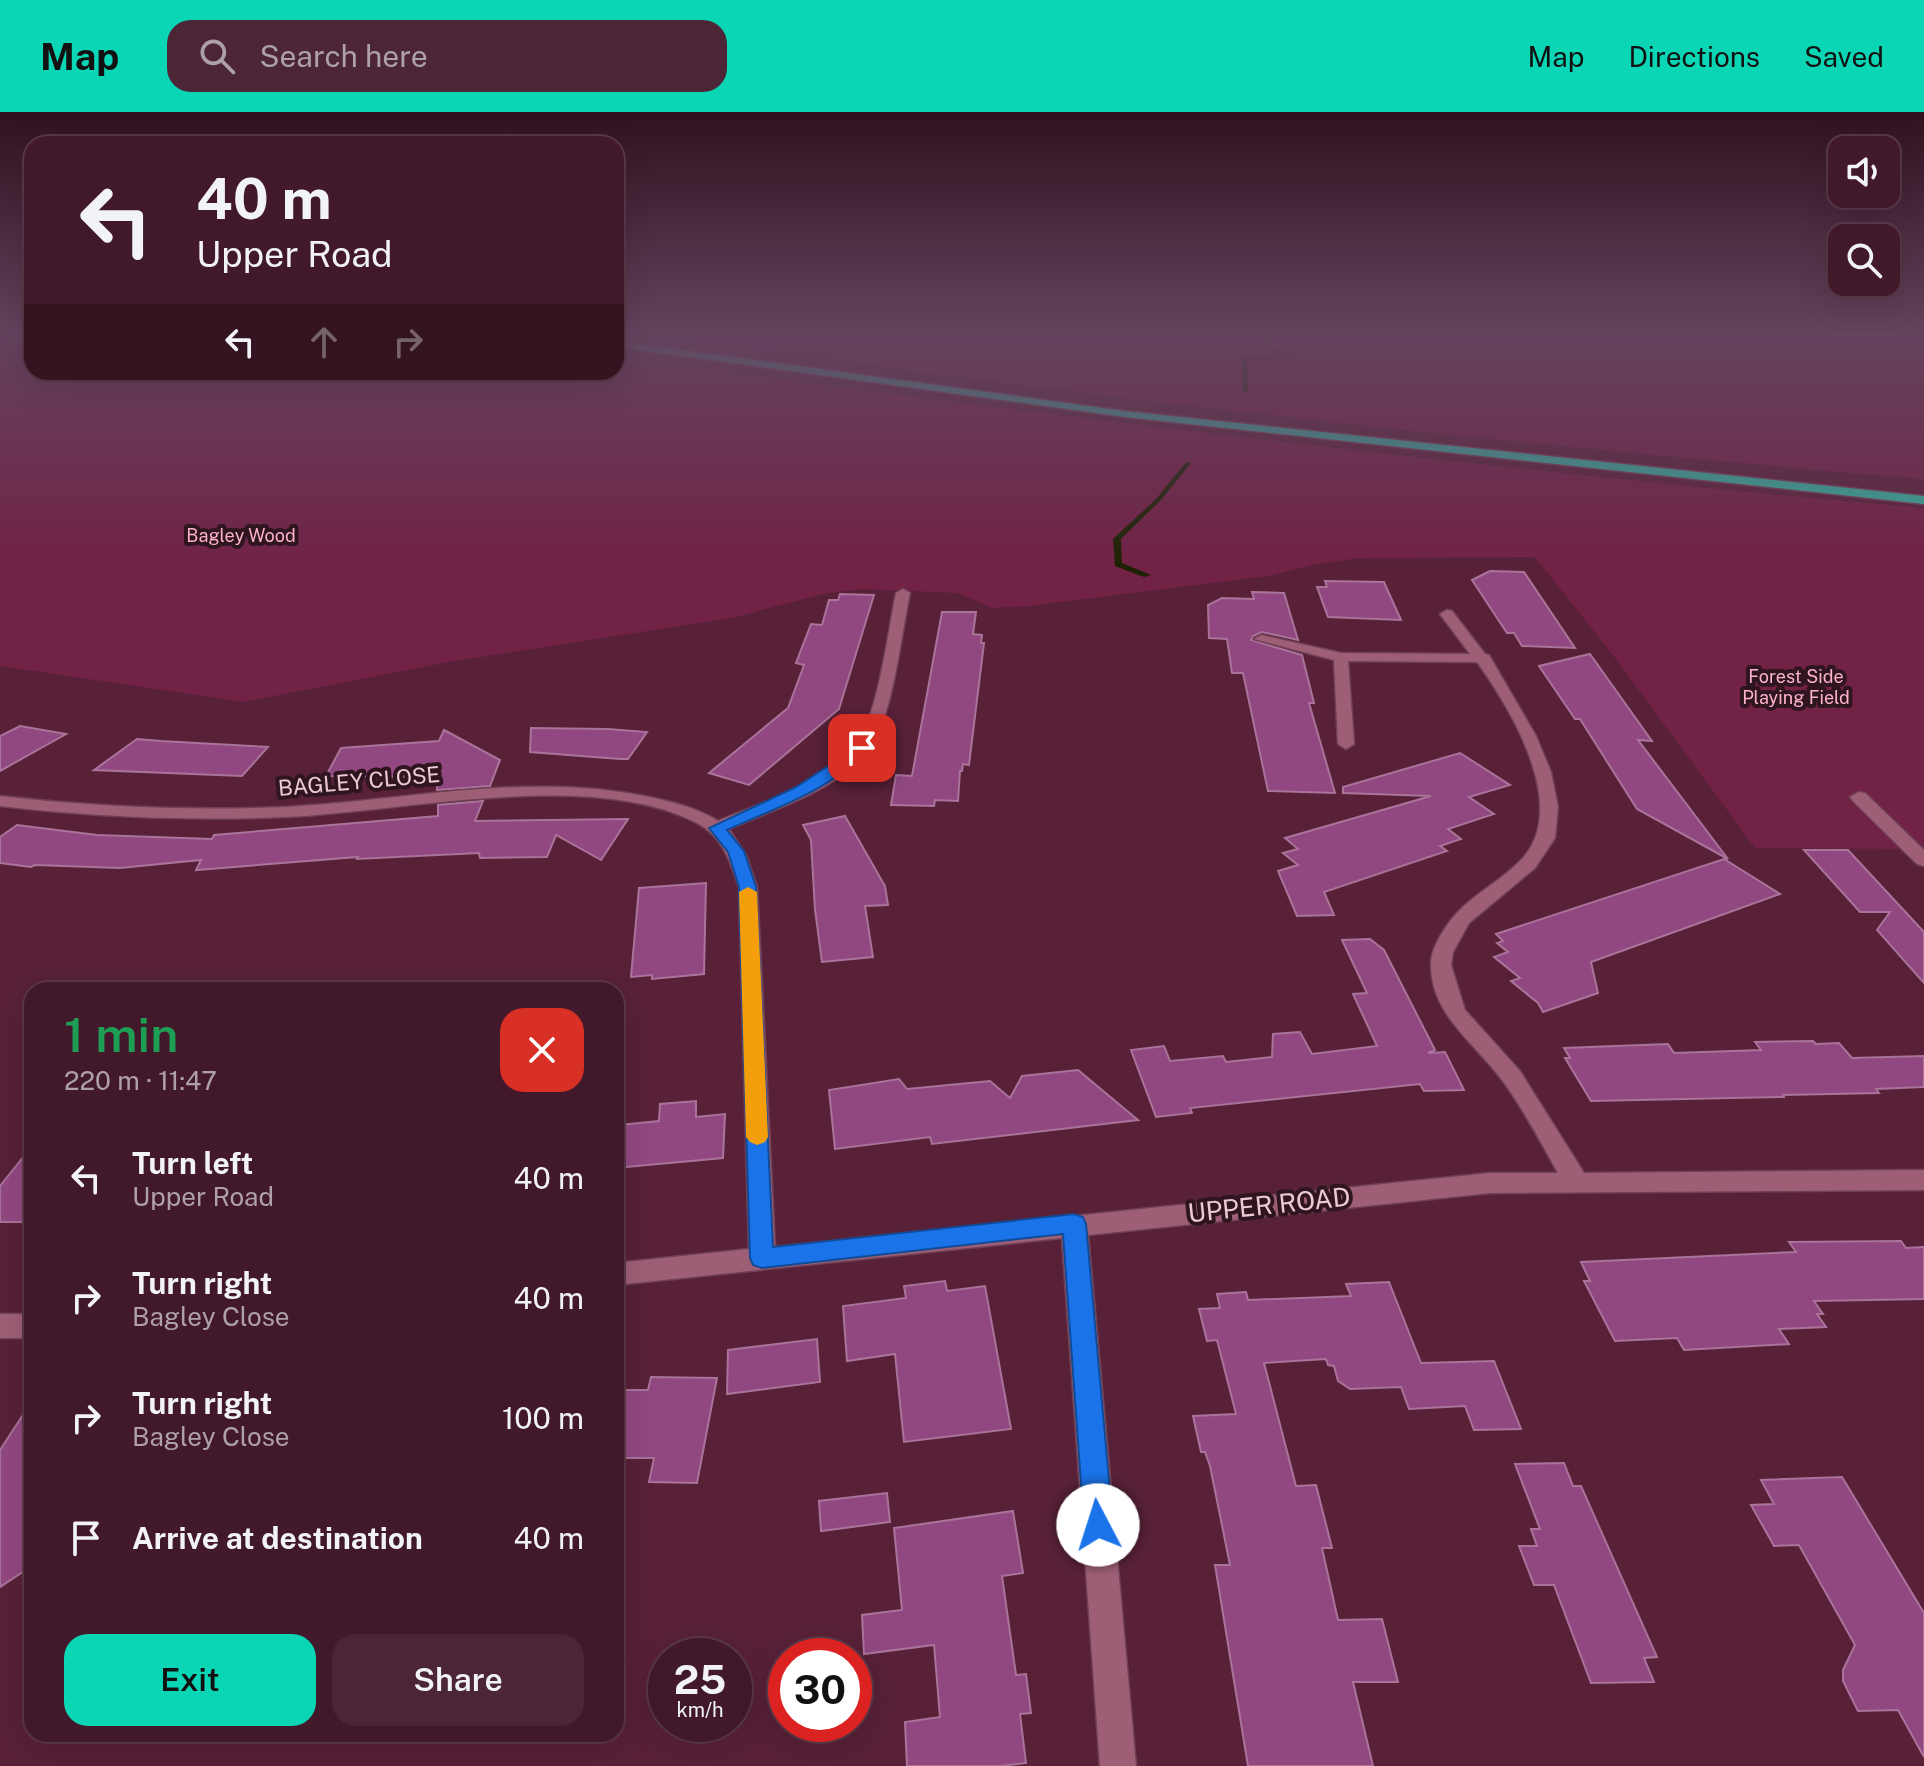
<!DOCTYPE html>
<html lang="en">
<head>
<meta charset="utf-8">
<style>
  :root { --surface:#42192a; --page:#4c2636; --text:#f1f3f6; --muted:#aea0a8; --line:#5a3847; --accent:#0ad5b5 }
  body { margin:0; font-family:"Public Sans",sans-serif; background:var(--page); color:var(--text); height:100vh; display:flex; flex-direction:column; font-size:30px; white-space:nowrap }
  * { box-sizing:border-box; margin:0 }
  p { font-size:26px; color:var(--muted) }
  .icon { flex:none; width:44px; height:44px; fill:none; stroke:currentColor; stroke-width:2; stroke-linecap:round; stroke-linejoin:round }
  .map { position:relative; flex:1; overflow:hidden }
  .side { position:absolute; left:24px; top:870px; width:600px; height:760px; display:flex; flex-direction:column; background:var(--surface); border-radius:24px; box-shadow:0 8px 32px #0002,0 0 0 2px var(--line) }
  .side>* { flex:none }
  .guide { position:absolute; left:24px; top:24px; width:600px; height:244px; border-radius:24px; box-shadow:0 8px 32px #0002,0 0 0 2px var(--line); background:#42192a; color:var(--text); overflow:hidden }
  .controls { position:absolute; left:1828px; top:24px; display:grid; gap:16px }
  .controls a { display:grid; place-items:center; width:72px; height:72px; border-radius:16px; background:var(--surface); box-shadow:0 8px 32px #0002,0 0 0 2px var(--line); font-size:40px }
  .speed { position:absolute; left:648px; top:1526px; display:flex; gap:16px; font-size:40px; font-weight:700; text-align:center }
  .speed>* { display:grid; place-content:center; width:104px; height:104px; border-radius:50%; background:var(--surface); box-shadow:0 8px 32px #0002,0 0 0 2px var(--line); line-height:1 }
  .speed small { font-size:20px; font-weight:400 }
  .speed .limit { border:12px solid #d22; background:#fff; color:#111 }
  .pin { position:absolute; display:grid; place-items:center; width:68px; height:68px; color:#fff; margin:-34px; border-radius:16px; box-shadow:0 4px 12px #0006 }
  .me { position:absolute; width:88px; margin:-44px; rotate:355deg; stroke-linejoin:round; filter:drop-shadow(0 0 6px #0008) }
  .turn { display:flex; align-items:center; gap:28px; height:168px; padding:0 40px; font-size:36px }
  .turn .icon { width:104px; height:104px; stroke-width:2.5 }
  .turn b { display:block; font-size:56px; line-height:68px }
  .lanes { display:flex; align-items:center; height:76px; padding:0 40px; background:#0003; justify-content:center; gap:40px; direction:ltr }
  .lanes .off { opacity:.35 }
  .round { display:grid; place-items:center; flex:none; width:84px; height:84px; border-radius:24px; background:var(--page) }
  .head { display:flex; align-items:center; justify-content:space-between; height:136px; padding:0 40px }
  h1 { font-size:48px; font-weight:600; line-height:60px; color:#1e9e55 }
  .cta { display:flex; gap:16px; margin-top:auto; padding:16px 40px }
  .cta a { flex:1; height:92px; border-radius:24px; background:var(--accent); color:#111; font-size:32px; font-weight:600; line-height:92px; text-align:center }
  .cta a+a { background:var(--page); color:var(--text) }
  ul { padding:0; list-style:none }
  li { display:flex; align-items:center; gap:24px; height:120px; padding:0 40px }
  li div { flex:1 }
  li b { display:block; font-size:30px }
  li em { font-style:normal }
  header { display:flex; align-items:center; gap:48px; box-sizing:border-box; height:112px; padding:0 40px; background:var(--accent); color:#111 }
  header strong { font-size:38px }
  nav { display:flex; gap:44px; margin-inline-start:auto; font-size:28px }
  .search { width:560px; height:72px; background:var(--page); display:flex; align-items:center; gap:20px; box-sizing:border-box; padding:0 28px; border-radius:24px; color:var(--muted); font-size:30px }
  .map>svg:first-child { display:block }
  .green { fill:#712245 }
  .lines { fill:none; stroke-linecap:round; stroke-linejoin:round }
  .stream { fill:#1e2204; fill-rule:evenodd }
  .building { fill:#914880; stroke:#a9739a; stroke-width:2 }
  .service-casing { stroke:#704055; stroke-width:3 }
  .minor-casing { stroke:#704055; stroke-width:3 }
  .trunk-casing { stroke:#704055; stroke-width:3 }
  .service { fill:#9e5f76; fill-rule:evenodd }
  .minor { fill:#9e5f76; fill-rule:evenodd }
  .trunk { fill:#34af9d; fill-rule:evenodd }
  .route { fill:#1a73e8; stroke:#114b97; stroke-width:2 }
  .slow { fill:#f59e0b }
  .labels { text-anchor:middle; stroke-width:8; stroke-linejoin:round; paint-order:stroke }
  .far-park-label { font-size:18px; fill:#fcb2cc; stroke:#2e151f }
  .street-label { font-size:22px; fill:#edc9d4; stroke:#2e151f }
  .near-street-label { font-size:26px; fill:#edc9d4; stroke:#2e151f }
</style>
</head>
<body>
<header>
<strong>Map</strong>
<div class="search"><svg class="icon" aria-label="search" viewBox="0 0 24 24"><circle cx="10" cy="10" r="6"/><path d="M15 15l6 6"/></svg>Search here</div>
<nav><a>Map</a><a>Directions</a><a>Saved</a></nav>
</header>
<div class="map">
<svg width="1924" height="1654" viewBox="0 0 1924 1654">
  <rect width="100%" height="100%" fill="#582138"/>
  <!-- green -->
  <g class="green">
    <path d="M0,223H32V260H616V246C1051,304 1487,358 1924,396V737L1755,736L1616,547L1535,445L1359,446L1312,453L1268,464L1029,494L992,496L958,481L860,477L823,482L732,506L449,550L244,590L0,554Z"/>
    <path d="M661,223H1924V367C1502,332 1080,286 661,223Z"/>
  </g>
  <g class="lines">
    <!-- stream -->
    <g class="stream">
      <polygon points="1268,223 1273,223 1265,234 1293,242 1273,247 1247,247 1248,279 1243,280 1242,244 1273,245 1285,242 1260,236"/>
      <polygon points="1186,350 1191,351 1161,388 1121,427 1122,451 1151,463 1144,465 1115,454 1113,427 1157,386"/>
    </g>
  </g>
  <!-- building -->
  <g class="building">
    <polygon points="1490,459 1524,460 1575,536 1522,534 1514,521 1507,521 1472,468"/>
    <polygon points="1325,469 1384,470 1401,508 1328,505 1317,475 1327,475"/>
    <polygon points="1252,480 1284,481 1298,528 1262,520 1253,524 1251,528 1302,543 1314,591 1309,591 1335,681 1268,679 1243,561 1232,561 1227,527 1209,526 1208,493 1222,486 1254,487"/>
    <polygon points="840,482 874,483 839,597 749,673 709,661 788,596 804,553 796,551 811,512 822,513 829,488 838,488"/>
    <polygon points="942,500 976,500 973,522 982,523 981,531 984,531 969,653 963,652 962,659 960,659 958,689 935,688 934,694 891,693 896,663 912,664"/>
    <polygon points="1590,542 1652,629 1638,628 1728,747 1637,697 1580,607 1575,607 1539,554"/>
    <polygon points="20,614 66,622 0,659 0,624"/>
    <polygon points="531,616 608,617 647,620 628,647 620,647 530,640"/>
    <polygon points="444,618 500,648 490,674 437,678 437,665 326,664 341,636 439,629"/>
    <polygon points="137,627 161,629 268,635 242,664 94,658"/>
    <polygon points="1460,641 1510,673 1469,685 1494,702 1448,717 1461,727 1440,734 1447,739 1324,780 1334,803 1297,804 1278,759 1298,753 1283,741 1298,737 1285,726 1431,684 1343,681 1343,675"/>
    <polygon points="483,689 475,709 628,707 601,748 556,723 547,745 480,746 479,741 357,747 358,745 196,758 201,748 120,756 35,753 31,755 0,751 0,725 17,713 97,723 212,727 214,723 438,704 438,693"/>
    <polygon points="845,704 885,774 888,793 865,794 873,845 822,850 815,798 811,728 803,713"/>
    <polygon points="1804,738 1848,738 1924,820 1924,871 1877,818 1890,800 1860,800"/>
    <polygon points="1724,747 1780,782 1591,850 1598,881 1543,900 1538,891 1511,869 1520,866 1494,845 1508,840 1497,831 1503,829 1496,822"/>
    <polygon points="706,771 704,862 652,867 652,863 631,865 639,776"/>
    <polygon points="1370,827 1384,838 1435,938 1428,941 1445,940 1464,978 1424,979 1420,972 1190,996 1192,1001 1156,1005 1131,938 1164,934 1170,949 1223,944 1226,950 1272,945 1273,922 1300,920 1312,942 1377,934 1353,882 1367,881 1342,828"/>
    <polygon points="1813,929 1816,932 1839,931 1852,946 1924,944 1924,975 1876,977 1879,981 1783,983 1784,985 1591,989 1565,946 1570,946 1564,936 1668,932 1674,941 1761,938 1755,930"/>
    <polygon points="1078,958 1138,1008 932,1032 930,1025 835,1037 829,978 899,967 907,977 990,969 1010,986 1022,964"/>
    <polygon points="696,989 696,1005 725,1002 723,1046 616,1056 620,1013 659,1009 660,992"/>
    <polygon points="32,1034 32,1110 0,1110 0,1074"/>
    <polygon points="1901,1129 1906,1136 1924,1135 1924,1187 1814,1189 1823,1202 1817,1202 1826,1215 1779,1217 1789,1232 1684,1238 1677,1226 1615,1229 1584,1169 1590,1169 1581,1150 1796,1140 1789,1130"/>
    <polygon points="945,1169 947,1179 985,1174 1011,1317 904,1330 895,1242 847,1249 843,1194 906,1186 904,1174"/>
    <polygon points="1389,1170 1421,1251 1494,1249 1521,1317 1474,1318 1465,1294 1409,1297 1401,1275 1350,1277 1338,1269 1334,1254 1328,1253 1326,1247 1264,1251 1296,1374 1316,1373 1332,1436 1322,1436 1338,1508 1382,1507 1398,1570 1353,1570 1373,1654 1248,1654 1215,1453 1230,1453 1210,1354 1205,1340 1201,1340 1193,1304 1236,1302 1217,1228 1207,1229 1199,1197 1220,1196 1217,1182 1246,1180 1248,1188 1351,1184 1346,1172"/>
    <polygon points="817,1227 820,1270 727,1282 728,1238"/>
    <polygon points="651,1265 717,1266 697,1371 649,1370 654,1346 616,1346 616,1278 648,1278"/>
    <polygon points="32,1289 32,1454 0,1475 0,1338"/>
    <polygon points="1564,1351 1573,1374 1581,1374 1657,1545 1644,1546 1654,1570 1591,1571 1554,1473 1534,1473 1519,1434 1537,1434 1531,1417 1540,1417 1515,1352"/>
    <polygon points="1842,1365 1924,1501 1924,1645 1898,1598 1858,1599 1843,1569 1843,1558 1855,1533 1799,1433 1774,1434 1751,1393 1774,1392 1761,1368"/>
    <polygon points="887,1381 890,1410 821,1419 819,1389"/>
    <polygon points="1013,1399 1023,1461 1002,1464 1016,1563 1026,1562 1031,1601 1020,1602 1026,1651 1001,1654 907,1654 905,1610 940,1605 934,1533 864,1542 862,1503 902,1498 894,1416"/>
  </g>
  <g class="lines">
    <!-- service casing -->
    <g class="service-casing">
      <polygon id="service" points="1859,680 1865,681 1924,738 1924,754 1917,752 1853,689 1850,685"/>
    </g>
    <!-- minor casing -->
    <g class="minor-casing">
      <g id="minor">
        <path d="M903,477L910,481C901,522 893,609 867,640C834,680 774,697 729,717L746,743L757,775L775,1135L1490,1061H1558C1541,1031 1525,1000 1505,972C1478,933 1430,904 1431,851C1431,838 1441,822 1448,812C1468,784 1498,772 1521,748C1571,696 1511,597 1477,550L1348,549L1354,632L1346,637L1338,632L1334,548L1254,527L1261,523L1341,541L1470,542L1440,502L1447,498L1452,499L1485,542L1489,543L1536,624L1551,660L1558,695L1555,726L1535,756L1469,811L1453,840L1451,853L1465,898L1520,959L1584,1061L1924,1058V1078L1490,1081L1088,1123L1136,1654H1100L1062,1126L616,1173V1151L749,1137L739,775C730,749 723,725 697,711C589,656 403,700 284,705C189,709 94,705 0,694V684C95,695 190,699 286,695C405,689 525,660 644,684C669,689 696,695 718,709C763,690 821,673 854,635C878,607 888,519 896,481Z"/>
        <rect x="0" y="1202" width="32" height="24"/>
      </g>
    </g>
    <!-- trunk casing -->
    <g class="trunk-casing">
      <polygon id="trunk" points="616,229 1125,299 1924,384 1924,392 1125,305 616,235"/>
    </g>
    <!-- service -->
    <use href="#service" class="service"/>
    <!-- minor -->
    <use href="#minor" class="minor"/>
    <!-- trunk -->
    <use href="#trunk" class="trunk"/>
  </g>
  <!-- sky -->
  <linearGradient id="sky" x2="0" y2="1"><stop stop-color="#30121f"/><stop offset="0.49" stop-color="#64435e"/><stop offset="1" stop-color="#64435e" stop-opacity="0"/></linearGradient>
  <rect width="1924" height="455" fill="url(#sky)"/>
  <!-- route -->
  <path class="route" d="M862,632L869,636C834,677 775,696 727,718L744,739L756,775L773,1135L1074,1102L1083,1105L1086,1112L1113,1413L1109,1423L1098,1427L1088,1423L1084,1413L1063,1122L762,1156L753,1153L750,1146L739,775L728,740L709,716L796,675Z"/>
  <!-- slow -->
  <polygon class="slow" points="748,775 757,780 768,1025 765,1030 757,1033 750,1030 746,1025 739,780"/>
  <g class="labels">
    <!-- far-park labels -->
    <g class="far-park-label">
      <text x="241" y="430">Bagley Wood</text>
      <text x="1796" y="571">Forest Side<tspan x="1796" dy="21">Playing Field</tspan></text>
    </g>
    <!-- street labels -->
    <g class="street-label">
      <text transform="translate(359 669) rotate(-5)" y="8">BAGLEY CLOSE</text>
    </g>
    <!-- near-street labels -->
    <g class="near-street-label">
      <text transform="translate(1269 1093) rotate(-6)" y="9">UPPER ROAD</text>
    </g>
  </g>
</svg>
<div class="controls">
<a><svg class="icon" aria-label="sound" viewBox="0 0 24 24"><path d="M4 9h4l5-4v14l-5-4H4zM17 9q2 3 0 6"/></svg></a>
<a><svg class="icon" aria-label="search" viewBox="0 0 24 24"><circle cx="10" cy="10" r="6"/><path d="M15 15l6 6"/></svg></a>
</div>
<div class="speed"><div>25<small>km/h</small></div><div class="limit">30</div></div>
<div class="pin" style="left:862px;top:636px;background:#d93025"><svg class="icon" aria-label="arrive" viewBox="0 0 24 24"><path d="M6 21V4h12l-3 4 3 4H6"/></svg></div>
<svg class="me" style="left:1098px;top:1413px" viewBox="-20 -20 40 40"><circle r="19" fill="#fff"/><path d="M0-13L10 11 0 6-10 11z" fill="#1a73e8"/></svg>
<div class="guide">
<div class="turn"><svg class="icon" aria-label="left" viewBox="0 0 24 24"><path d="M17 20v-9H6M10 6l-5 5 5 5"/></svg><div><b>40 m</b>Upper Road</div></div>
<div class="lanes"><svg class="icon" aria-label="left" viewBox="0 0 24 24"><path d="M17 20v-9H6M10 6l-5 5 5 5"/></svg><svg class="icon off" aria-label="ahead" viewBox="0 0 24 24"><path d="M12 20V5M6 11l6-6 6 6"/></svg><svg class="icon off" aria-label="right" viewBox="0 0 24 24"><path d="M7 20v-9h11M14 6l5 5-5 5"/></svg></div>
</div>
<section class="side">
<div class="head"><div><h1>1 min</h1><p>220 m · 11:47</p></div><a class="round" style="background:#d93025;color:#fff"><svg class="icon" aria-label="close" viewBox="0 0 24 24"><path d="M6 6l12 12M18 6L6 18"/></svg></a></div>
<ul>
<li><svg class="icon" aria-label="left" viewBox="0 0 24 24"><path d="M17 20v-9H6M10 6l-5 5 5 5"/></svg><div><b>Turn left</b><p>Upper Road</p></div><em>40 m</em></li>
<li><svg class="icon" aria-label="right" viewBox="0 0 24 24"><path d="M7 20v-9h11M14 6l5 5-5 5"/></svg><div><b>Turn right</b><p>Bagley Close</p></div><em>40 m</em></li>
<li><svg class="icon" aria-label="right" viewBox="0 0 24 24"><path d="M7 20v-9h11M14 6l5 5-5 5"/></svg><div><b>Turn right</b><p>Bagley Close</p></div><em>100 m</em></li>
<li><svg class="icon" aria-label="arrive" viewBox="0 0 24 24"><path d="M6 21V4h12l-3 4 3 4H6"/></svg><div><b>Arrive at destination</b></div><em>40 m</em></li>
</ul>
<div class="cta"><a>Exit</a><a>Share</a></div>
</section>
</div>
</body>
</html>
